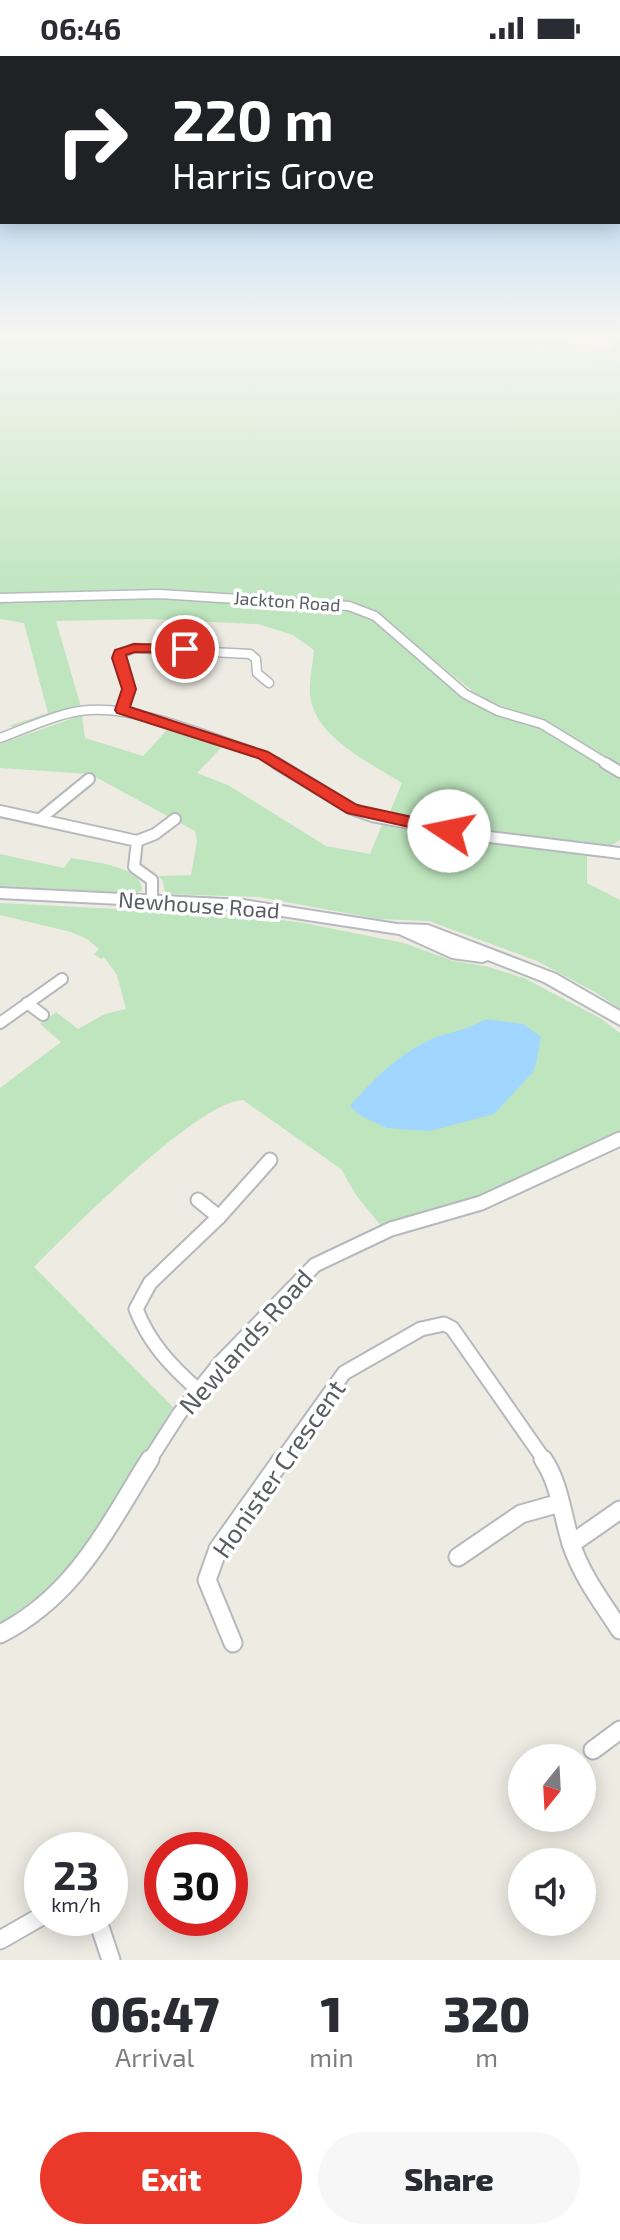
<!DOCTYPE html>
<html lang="en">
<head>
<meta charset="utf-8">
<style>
  :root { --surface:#fff; --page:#f7f7f7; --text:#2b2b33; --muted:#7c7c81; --accent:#ea392b }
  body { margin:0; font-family:"Exo 2",sans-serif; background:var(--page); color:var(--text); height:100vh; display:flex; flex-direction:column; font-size:30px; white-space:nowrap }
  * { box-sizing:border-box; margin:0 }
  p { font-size:26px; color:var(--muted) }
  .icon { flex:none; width:44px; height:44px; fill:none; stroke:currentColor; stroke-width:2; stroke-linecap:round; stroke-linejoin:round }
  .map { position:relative; height:1904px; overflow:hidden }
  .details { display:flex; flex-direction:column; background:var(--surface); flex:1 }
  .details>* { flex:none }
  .top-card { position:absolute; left:0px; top:0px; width:620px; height:168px; box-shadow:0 4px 20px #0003; background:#202124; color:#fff; overflow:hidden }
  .needle { width:52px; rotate:198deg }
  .tools { position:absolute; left:508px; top:1688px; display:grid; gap:16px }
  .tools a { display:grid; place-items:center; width:88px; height:88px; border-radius:50%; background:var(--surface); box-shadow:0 4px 20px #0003; font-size:40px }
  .speed { position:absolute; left:24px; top:1776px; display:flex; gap:16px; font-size:40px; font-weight:700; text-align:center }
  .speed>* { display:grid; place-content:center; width:104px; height:104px; border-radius:50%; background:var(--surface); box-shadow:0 4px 20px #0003; line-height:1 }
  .speed small { font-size:20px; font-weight:400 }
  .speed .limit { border:12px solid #d22; background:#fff; color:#111 }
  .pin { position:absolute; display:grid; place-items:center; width:68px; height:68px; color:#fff; margin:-34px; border:4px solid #fff; border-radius:50%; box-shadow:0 2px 8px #0007 }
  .me { position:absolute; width:88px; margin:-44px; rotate:281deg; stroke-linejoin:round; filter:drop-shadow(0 0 6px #0008) }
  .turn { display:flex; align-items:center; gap:28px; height:168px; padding:0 40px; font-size:36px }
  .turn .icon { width:104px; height:104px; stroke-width:2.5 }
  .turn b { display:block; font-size:56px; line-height:68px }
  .eta { display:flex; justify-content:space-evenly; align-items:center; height:136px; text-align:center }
  .eta b { font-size:48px; font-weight:800; line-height:56px }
  .cta { display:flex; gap:16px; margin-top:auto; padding:16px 40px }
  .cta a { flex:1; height:92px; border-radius:48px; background:var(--accent); color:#fff; font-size:32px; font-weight:800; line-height:92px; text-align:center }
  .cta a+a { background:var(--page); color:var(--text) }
  .status { display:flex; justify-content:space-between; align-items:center; height:56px; padding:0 40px; background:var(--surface); direction:ltr }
  .status svg { height:22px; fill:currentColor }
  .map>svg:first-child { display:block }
  .green { fill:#bee5be }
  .water { fill:#a0d6ff }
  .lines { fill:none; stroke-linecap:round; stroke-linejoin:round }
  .stream { stroke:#a0d6ff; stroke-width:2 }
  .street-far3-casing { stroke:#b5b8bd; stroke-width:11 }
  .street-far2-casing { stroke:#b5b8bd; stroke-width:14 }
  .street-far1-casing { stroke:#b5b8bd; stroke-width:17 }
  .street-casing { stroke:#b5b8bd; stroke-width:21 }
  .secondary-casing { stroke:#b6b9bf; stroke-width:4 }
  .street-far3 { stroke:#fff; stroke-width:8 }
  .street-far2 { stroke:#fff; stroke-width:10 }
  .street-far1 { stroke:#fff; stroke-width:13 }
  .street { stroke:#fff; stroke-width:17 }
  .secondary { fill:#fff; fill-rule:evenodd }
  .route { fill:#ea392b; stroke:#98251c; stroke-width:2 }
  .labels { text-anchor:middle; stroke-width:7; stroke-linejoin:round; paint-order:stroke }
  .far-street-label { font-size:18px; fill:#5a5e63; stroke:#fff }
  .street-label { font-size:22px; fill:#5a5e63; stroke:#fff }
  .near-street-label { font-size:26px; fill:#5a5e63; stroke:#fff }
</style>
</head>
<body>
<div class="status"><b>06:46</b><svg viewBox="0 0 49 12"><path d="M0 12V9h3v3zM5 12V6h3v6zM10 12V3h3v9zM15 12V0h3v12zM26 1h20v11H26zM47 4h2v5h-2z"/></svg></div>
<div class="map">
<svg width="620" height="1904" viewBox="0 0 620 1904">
  <rect width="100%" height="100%" fill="#edebe2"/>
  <!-- green -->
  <g class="green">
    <polygon points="0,282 545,282 609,296 616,282 620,282 620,709 548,666 484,644 368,552 342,545 151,535 0,541"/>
    <path d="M171,541L345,552L371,561L472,647L547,674L620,720V784L612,789L483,774L389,758L402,727C371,707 313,681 310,638C309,624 313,608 314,594L293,579L258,568L148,563L56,565L81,651L58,655L14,671L9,670L48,657L24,567L0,563V544Z"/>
    <polygon points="82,659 85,682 143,700 169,672 223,690 197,717 228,729 326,790 370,798 382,769 466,784 587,800 587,827 620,844 620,953 595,936 537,905 429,865 378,863 259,841 165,838 163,825 158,820 191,819 197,785 195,775 90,718 0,712 0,688"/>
    <path d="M0,798L64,812L71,802C91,806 142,809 142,834L137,837L0,830Z"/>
    <path d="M0,847L252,860L304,867L404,887L453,905L485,910L524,922L600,962L620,977V1074L495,1135L382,1171L356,1139L341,1113L243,1044C198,1045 70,1175 34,1211L173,1351L80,1501L49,1532L0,1568V1032L61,986L40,968L56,956L78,973L105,958L126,953L117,919L104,901L101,903L94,898L99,893L87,883L71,876L0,859Z"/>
  </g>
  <!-- water -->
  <path class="water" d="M486,963L523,968L541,981L536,1008L532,1017L494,1058L430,1075L387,1072L361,1060L350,1050C371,1026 393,1003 422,988C442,976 466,976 486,963Z"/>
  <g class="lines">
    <!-- stream -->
    <g class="stream">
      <polyline points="508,282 533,293 620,310"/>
      <polyline points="0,283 4,282"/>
    </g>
    <!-- street-far3 casing -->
    <g class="street-far3-casing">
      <g id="street-far3">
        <polyline points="0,542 159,538 349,550 375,560 465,638 498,655 542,668 609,709"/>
        <polyline points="122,654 129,633 118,599 134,592 250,598 256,603 257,617 269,627"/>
        <path d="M0,682C28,672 59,656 89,654C140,650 213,683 263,699L279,709"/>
      </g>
    </g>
    <!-- street-far2 casing -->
    <g class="street-far2-casing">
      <g id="street-far2">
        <polyline points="276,707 352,753 372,760 474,779 620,797"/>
        <polyline points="605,707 620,716"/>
        <polyline points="0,755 137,785 134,811 152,824 152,845"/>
        <polyline points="40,763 89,723"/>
        <polyline points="137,785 155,778 175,763"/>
        <polyline points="27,947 43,959"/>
        <polyline points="0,967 62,923"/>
      </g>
    </g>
    <!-- street-far1 casing -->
    <g class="street-far1-casing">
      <g id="street-far1">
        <polyline points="198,1144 219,1161"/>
        <path d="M198,1334C171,1310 149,1287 136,1253L150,1227L219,1161L270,1104"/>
        <polyline points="149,1405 179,1358 220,1307 315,1209 391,1173 481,1147 620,1083"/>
        <polyline points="281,1405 344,1317 421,1273 444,1268 452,1272 545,1405"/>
      </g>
    </g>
    <!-- street casing -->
    <g class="street-casing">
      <g id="street">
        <path d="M543,1403C560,1428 562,1459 571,1487C581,1519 602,1546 620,1574"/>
        <polyline points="571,1488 620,1454"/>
        <polyline points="458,1501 521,1458 560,1447"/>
        <path d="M0,1578C76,1539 106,1473 150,1403"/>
        <polyline points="233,1587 207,1524 218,1493 282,1403"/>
        <polyline points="593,1694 620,1674"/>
        <polyline points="97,1862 111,1904"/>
        <polyline points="0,1884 42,1860"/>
      </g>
    </g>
    <!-- secondary casing -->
    <g class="secondary-casing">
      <polygon id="secondary" points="0,832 243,844 397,868 428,869 556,918 620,955 620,969 544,926 488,904 482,906 452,902 399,878 243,854 0,842"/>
    </g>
    <!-- street-far3 -->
    <use href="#street-far3" class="street-far3"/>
    <!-- street-far2 -->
    <use href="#street-far2" class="street-far2"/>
    <!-- street-far1 -->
    <use href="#street-far1" class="street-far1"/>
    <!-- street -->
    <use href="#street" class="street"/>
    <!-- secondary -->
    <use href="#secondary" class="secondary"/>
  </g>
  <!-- sky -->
  <linearGradient id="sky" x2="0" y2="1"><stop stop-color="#8bc2f1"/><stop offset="0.51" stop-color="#f7f6f2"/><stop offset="1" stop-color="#f7f6f2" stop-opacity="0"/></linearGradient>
  <rect width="620" height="548" fill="url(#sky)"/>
  <!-- route -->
  <polygon class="route" points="134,588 185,589 192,593 185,597 135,596 126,599 136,633 130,651 268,696 357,749 449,769 457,775 449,780 347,757 258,702 117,657 115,654 122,633 112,602 115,594"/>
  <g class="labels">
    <!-- far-street labels -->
    <g class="far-street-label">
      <text transform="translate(287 546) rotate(4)" y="6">Jackton Road</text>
    </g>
    <!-- street labels -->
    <g class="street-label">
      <text transform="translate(199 849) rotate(4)" y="8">Newhouse Road</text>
    </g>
    <!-- near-street labels -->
    <g class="near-street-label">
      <text transform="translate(246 1286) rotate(-48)" y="9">Newlands Road</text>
      <text transform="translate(279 1413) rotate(-55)" y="9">Honister Crescent</text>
    </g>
  </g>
</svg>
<div class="tools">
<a><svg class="needle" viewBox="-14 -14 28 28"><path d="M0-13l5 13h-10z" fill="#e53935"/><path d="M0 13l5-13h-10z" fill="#7c7c81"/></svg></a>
<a><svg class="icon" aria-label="sound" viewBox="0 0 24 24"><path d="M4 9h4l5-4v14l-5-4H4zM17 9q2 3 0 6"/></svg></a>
</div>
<div class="speed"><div>23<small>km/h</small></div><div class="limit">30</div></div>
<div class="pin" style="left:185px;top:593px;background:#d93025"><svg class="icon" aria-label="arrive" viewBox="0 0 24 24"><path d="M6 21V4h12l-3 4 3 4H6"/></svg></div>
<svg class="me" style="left:449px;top:775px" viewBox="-20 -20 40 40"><circle r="19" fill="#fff"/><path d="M0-13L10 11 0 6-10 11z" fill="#ea392b"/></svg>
<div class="top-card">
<div class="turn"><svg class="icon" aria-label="right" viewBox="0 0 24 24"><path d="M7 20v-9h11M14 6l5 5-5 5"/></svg><div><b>220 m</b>Harris Grove</div></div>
</div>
</div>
<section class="details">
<div class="eta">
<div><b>06:47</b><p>Arrival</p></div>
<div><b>1</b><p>min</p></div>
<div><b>320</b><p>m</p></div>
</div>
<div class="cta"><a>Exit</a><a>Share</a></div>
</section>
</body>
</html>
